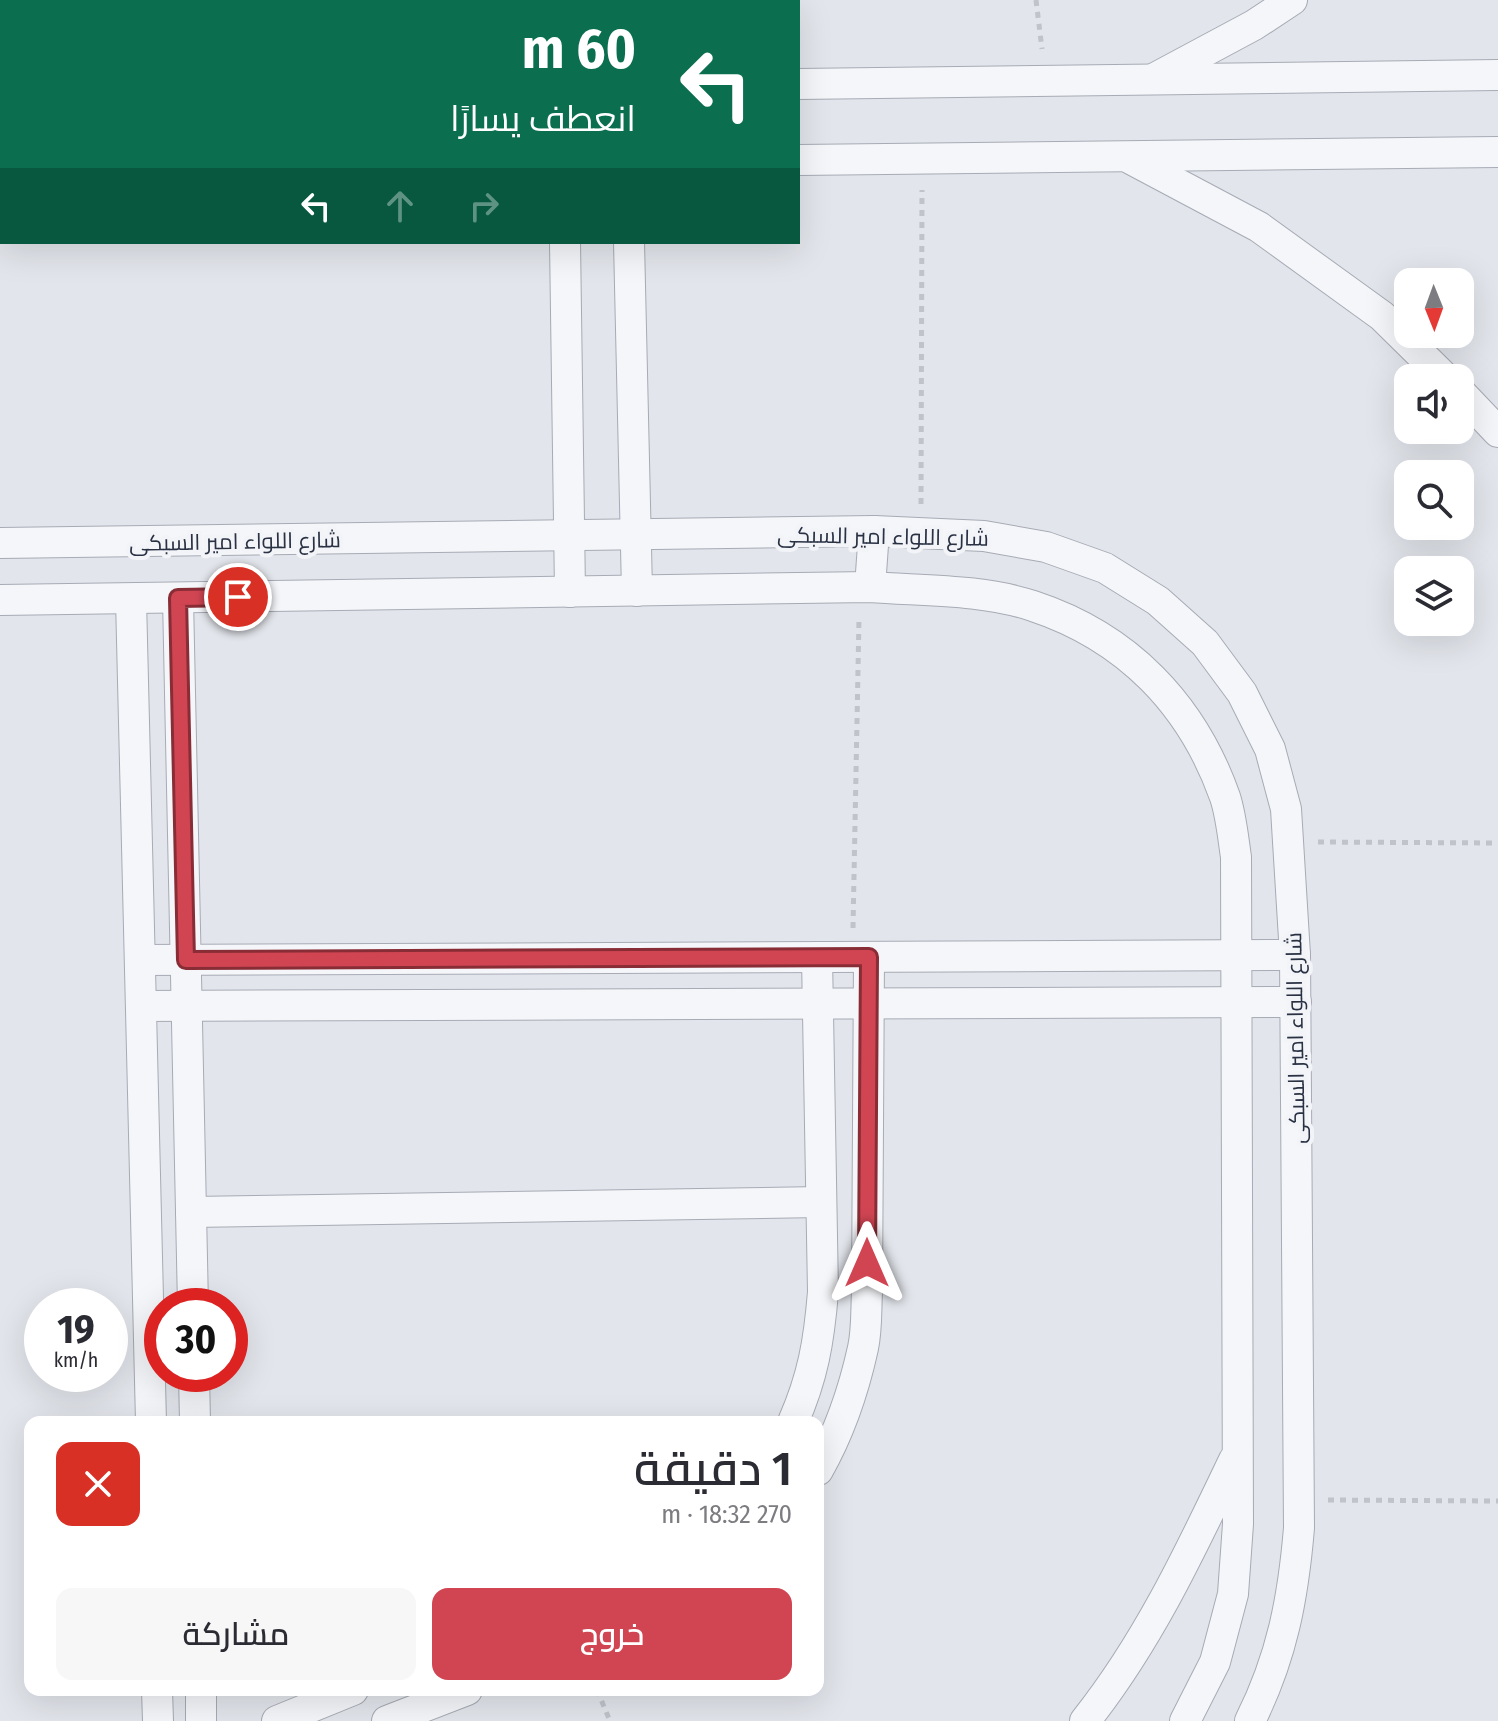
<!DOCTYPE html>
<html lang="ar">
<head>
<meta charset="utf-8">
<style>
  :root { --surface:#fff; --page:#f7f7f7; --text:#2b2b33; --muted:#7c7c81; --accent:#d14553 }
  body { margin:0; font-family:"Fira Sans Condensed",Cairo,sans-serif; background:var(--page); color:var(--text); direction:rtl; height:100vh; display:flex; flex-direction:column; font-size:30px; white-space:nowrap }
  * { box-sizing:border-box; margin:0 }
  p { font-size:26px; color:var(--muted) }
  .icon { flex:none; width:44px; height:44px; fill:none; stroke:currentColor; stroke-width:2; stroke-linecap:round; stroke-linejoin:round }
  .map { position:relative; flex:1; overflow:hidden; direction:ltr }
  .panel { position:absolute; left:24px; top:1416px; width:800px; height:280px; display:flex; flex-direction:column; background:var(--surface); border-radius:16px; box-shadow:0 8px 32px #0002; direction:rtl }
  .panel>* { flex:none }
  .guide { position:absolute; left:0px; top:0px; width:800px; height:244px; box-shadow:0 8px 32px #0002; direction:rtl; background:#0b6e4f; color:#fff; overflow:hidden }
  .needle { width:52px; rotate:179deg }
  .controls { position:absolute; left:1394px; top:268px; display:grid; gap:16px }
  .controls a { display:grid; place-items:center; width:80px; height:80px; border-radius:16px; background:var(--surface); box-shadow:0 8px 32px #0002; font-size:40px }
  .speed { position:absolute; left:24px; top:1288px; display:flex; gap:16px; font-size:40px; font-weight:700; text-align:center }
  .speed>* { display:grid; place-content:center; width:104px; height:104px; border-radius:50%; background:var(--surface); box-shadow:0 8px 32px #0002; line-height:1 }
  .speed small { font-size:20px; font-weight:400 }
  .speed .limit { border:12px solid #d22; background:#fff; color:#111 }
  .pin { position:absolute; display:grid; place-items:center; width:68px; height:68px; color:#fff; margin:-34px; border:4px solid #fff; border-radius:50%; box-shadow:0 2px 8px #0007 }
  .me { position:absolute; width:88px; margin:-44px; rotate:0deg; stroke-linejoin:round; filter:drop-shadow(0 0 6px #0008) }
  .turn { display:flex; align-items:center; gap:28px; height:168px; padding:0 32px; font-size:36px }
  .turn .icon { width:104px; height:104px; stroke-width:2.5 }
  .turn b { display:block; font-size:56px; line-height:68px }
  .lanes { display:flex; align-items:center; height:76px; padding:0 32px; background:#0003; justify-content:center; gap:40px; direction:ltr }
  .lanes .off { opacity:.35 }
  .round { display:grid; place-items:center; flex:none; width:84px; height:84px; border-radius:16px; background:var(--page) }
  .headline { display:flex; align-items:center; justify-content:space-between; height:136px; padding:0 32px }
  h1 { font-size:48px; font-weight:600; line-height:60px }
  .button { display:flex; gap:16px; margin-top:auto; padding:16px 32px }
  .button a { flex:1; height:92px; border-radius:16px; background:var(--accent); color:#fff; font-size:32px; font-weight:600; line-height:92px; text-align:center }
  .button a+a { background:var(--page); color:var(--text) }
  .map>svg:first-child { display:block }
  .lines { fill:none; stroke-linecap:round; stroke-linejoin:round }
  .street-casing { stroke:#a7abb5; stroke-width:32 }
  .path { stroke:#c0c3ca; stroke-width:5; stroke-dasharray:6 6; stroke-linecap:butt }
  .street { stroke:#f5f6f9; stroke-width:30 }
  .route-casing { stroke:#882d36; stroke-width:20 }
  .route { stroke:#d14553; stroke-width:14 }
  .labels { text-anchor:middle; stroke-width:8; stroke-linejoin:round; paint-order:stroke }
  .street-label { font-size:22px; fill:#293143; stroke:#f2f4f8 }
</style>
</head>
<body>
<div class="map">
<svg width="1498" height="1721" viewBox="0 0 1498 1721">
  <rect width="100%" height="100%" fill="#e2e5eb"/>
  <g class="lines">
    <!-- street casing -->
    <g class="street-casing">
      <g id="street">
        <polyline points="559,0 559,2"/>
        <polyline points="624,0 624,2"/>
        <polyline points="1155,78 1254,25 1292,0"/>
        <polyline points="798,84 1498,75"/>
        <polyline points="0,94 2,94"/>
        <polyline points="1131,159 1259,227 1382,316 1445,378"/>
        <polyline points="798,160 1498,152"/>
        <polyline points="0,169 2,169"/>
        <polyline points="565,242 570,592"/>
        <polyline points="629,242 637,591"/>
        <polyline points="1460,392 1498,432"/>
        <path d="M0,543L874,531L984,536L1046,547L1105,568L1158,601L1205,643L1242,693L1270,749L1286,809L1295,955L1299,1528C1293,1599 1282,1657 1250,1721"/>
        <polyline points="870,587 874,531"/>
        <polyline points="178,598 193,1306"/>
        <polyline points="131,599 151,1422"/>
        <path d="M0,600L870,587C923,591 982,589 1033,606C1127,637 1192,704 1225,797C1231,815 1233,837 1236,857L1238,1524L1233,1594L1215,1662L1185,1721"/>
        <polyline points="140,960 1295,955"/>
        <polyline points="141,1006 1296,1002"/>
        <polyline points="191,1212 821,1202"/>
        <polyline points="194,1374 195,1422"/>
        <path d="M793,1422C813,1377 819,1341 823,1292L817,957"/>
        <path d="M818,1470C839,1433 854,1389 863,1348C867,1330 866,1310 867,1292L869,957"/>
        <polyline points="157,1690 158,1721"/>
        <polyline points="201,1690 201,1721"/>
        <polyline points="277,1721 353,1690"/>
        <polyline points="387,1721 467,1690"/>
        <path d="M1085,1721C1148,1642 1191,1550 1234,1460"/>
      </g>
    </g>
    <!-- path -->
    <g class="path">
      <polyline points="1036,0 1042,49"/>
      <polyline points="921,504 922,190"/>
      <polyline points="1318,842 1498,843"/>
      <polyline points="853,928 859,618"/>
      <polyline points="1328,1500 1498,1501"/>
      <polyline points="597,1690 610,1721"/>
    </g>
    <!-- street -->
    <use href="#street" class="street"/>
  </g>
  <g class="lines">
    <!-- route casing -->
    <g class="route-casing">
      <polyline id="route" points="238,597 178,598 186,960 869,957 867,1263"/>
    </g>
    <!-- route -->
    <use href="#route" class="route"/>
  </g>
  <g class="labels">
    <!-- street labels -->
    <g class="street-label">
      <text transform="translate(883 536) rotate(1)" y="8">شارع اللواء امير السبكى</text>
      <text transform="translate(235 541) rotate(-1)" y="8">شارع اللواء امير السبكى</text>
      <text transform="translate(1295 1038) rotate(-91)" y="8">شارع اللواء امير السبكى</text>
    </g>
  </g>
</svg>
<div class="controls">
<a><svg class="needle" viewBox="-14 -14 28 28"><path d="M0-13l5 13h-10z" fill="#e53935"/><path d="M0 13l5-13h-10z" fill="#7c7c81"/></svg></a>
<a><svg class="icon" aria-label="sound" viewBox="0 0 24 24"><path d="M4 9h4l5-4v14l-5-4H4zM17 9q2 3 0 6"/></svg></a>
<a><svg class="icon" aria-label="search" viewBox="0 0 24 24"><circle cx="10" cy="10" r="6"/><path d="M15 15l6 6"/></svg></a>
<a><svg class="icon" aria-label="layers" viewBox="0 0 24 24"><path d="M12 4l9 5-9 5-9-5zM3 14l9 5 9-5"/></svg></a>
</div>
<div class="speed"><div>19<small>km/h</small></div><div class="limit">30</div></div>
<div class="pin" style="left:238px;top:597px;background:#d93025"><svg class="icon" aria-label="arrive" viewBox="0 0 24 24"><path d="M6 21V4h12l-3 4 3 4H6"/></svg></div>
<svg class="me" style="left:867px;top:1263px" viewBox="-20 -20 40 40"><path d="M0-17L14 15 0 8-14 15z" fill="#d14553" stroke="#fff" stroke-width="4"/></svg>
<div class="guide">
<div class="turn"><svg class="icon" aria-label="left" viewBox="0 0 24 24"><path d="M17 20v-9H6M10 6l-5 5 5 5"/></svg><div><b>60 m</b>انعطف يسارًا</div></div>
<div class="lanes"><svg class="icon" aria-label="left" viewBox="0 0 24 24"><path d="M17 20v-9H6M10 6l-5 5 5 5"/></svg><svg class="icon off" aria-label="ahead" viewBox="0 0 24 24"><path d="M12 20V5M6 11l6-6 6 6"/></svg><svg class="icon off" aria-label="right" viewBox="0 0 24 24"><path d="M7 20v-9h11M14 6l5 5-5 5"/></svg></div>
</div>
<section class="panel">
<div class="headline"><div><h1>1 دقيقة</h1><p>270 m · 18:32</p></div><a class="round" style="background:#d93025;color:#fff"><svg class="icon" aria-label="close" viewBox="0 0 24 24"><path d="M6 6l12 12M18 6L6 18"/></svg></a></div>
<div class="button"><a>خروج</a><a>مشاركة</a></div>
</section>
</div>
</body>
</html>
